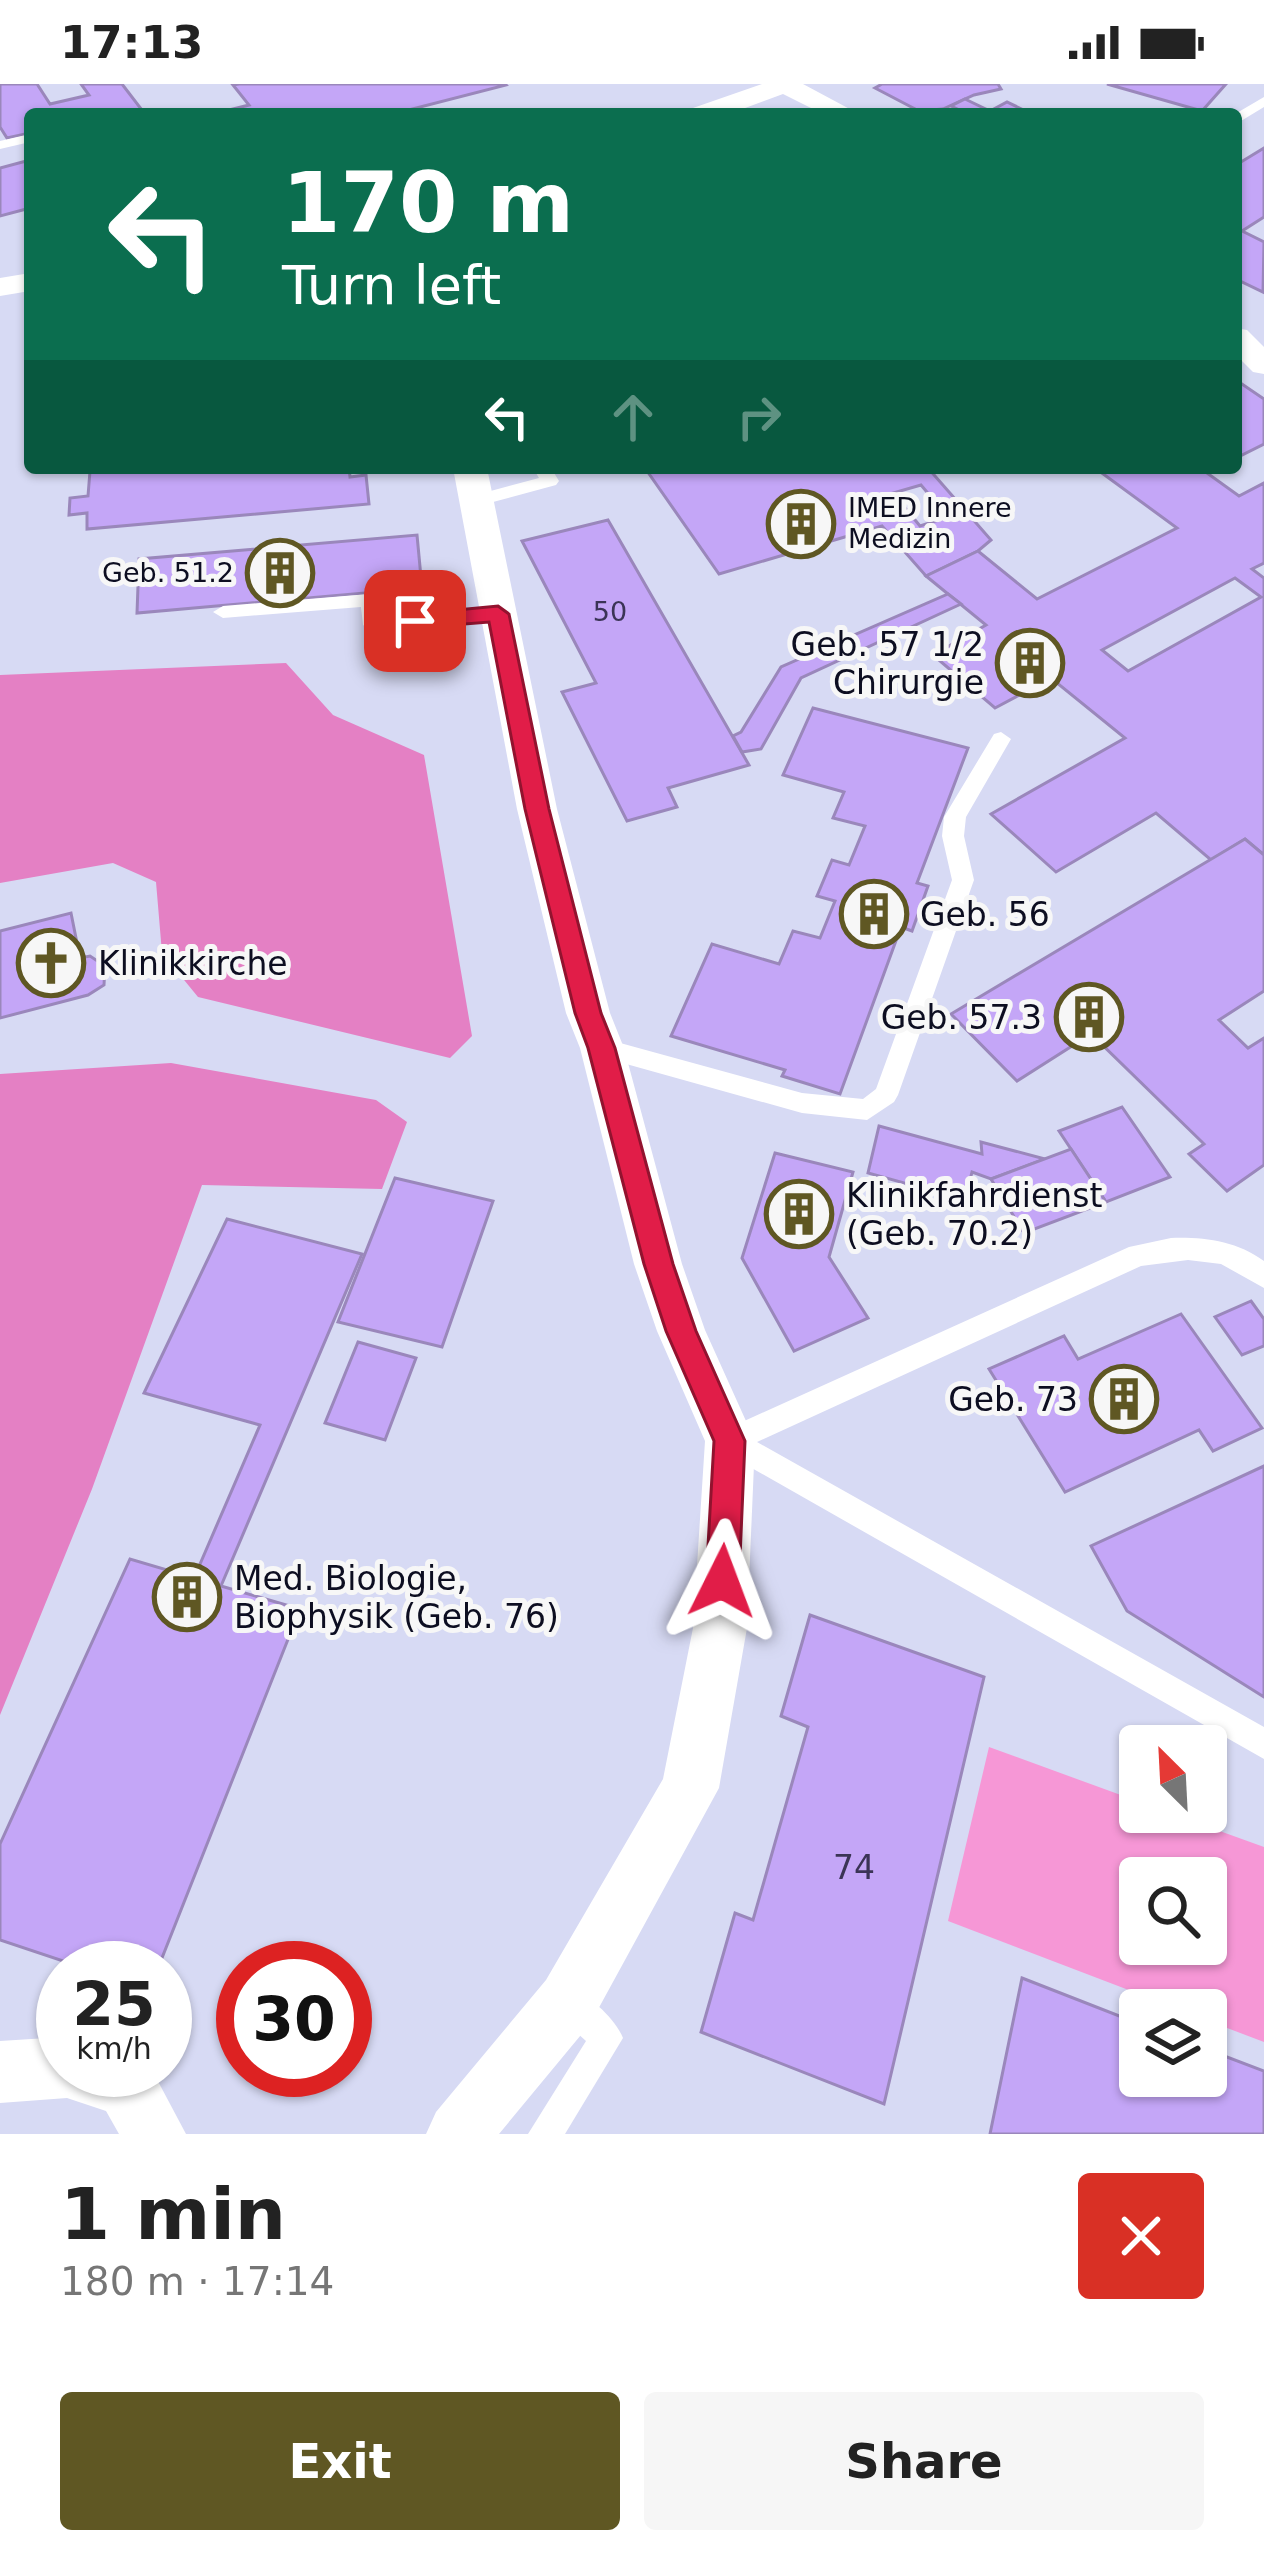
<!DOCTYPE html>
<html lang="en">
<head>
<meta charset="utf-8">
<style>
  :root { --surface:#fff; --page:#f6f6f6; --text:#222; --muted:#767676; --accent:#5f5723 }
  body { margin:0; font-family:"DejaVu Sans",sans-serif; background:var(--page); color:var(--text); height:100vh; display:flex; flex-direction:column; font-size:45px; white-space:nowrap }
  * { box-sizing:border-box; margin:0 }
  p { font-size:39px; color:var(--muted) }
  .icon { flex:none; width:66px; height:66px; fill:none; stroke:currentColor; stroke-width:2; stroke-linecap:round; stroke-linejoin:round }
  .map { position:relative; height:2050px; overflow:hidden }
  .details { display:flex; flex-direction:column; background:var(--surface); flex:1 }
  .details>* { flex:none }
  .top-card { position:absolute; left:24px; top:24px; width:1218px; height:366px; border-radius:12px; box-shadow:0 3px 9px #0004; background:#0b6e4f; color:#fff; overflow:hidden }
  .needle { width:78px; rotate:336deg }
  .tools { position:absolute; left:1119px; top:1641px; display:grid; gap:24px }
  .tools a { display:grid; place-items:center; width:108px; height:108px; border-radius:12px; background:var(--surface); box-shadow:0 3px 9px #0004; font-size:60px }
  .speed { position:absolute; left:36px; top:1857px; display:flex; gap:24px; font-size:60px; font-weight:700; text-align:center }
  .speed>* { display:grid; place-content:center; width:156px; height:156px; border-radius:50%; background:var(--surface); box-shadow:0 3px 9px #0004; line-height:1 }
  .speed small { font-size:30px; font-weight:400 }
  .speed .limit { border:18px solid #d22; background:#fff; color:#111 }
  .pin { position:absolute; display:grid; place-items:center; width:102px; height:102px; color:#fff; margin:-51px; border-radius:24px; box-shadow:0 6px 18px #0006 }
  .me { position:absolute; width:132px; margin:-66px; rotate:3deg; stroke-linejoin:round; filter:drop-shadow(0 0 9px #0008) }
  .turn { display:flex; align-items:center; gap:42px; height:252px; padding:0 60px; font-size:54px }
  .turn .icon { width:156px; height:156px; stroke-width:2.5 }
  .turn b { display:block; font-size:84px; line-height:102px }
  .lanes { display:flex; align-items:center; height:114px; padding:0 60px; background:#0003; justify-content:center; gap:60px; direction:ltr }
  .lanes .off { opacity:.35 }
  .round { display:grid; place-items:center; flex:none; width:126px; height:126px; border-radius:12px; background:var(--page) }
  .overview { display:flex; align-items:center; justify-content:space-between; height:204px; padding:0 60px }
  h1 { font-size:72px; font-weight:700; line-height:90px }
  .cta { display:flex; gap:24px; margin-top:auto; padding:24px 60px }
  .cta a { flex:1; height:138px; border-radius:12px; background:var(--accent); color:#fff; font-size:48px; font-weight:700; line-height:138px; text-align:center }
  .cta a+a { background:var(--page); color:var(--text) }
  .status { display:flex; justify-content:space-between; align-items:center; height:84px; padding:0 60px; background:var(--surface); direction:ltr }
  .status svg { height:33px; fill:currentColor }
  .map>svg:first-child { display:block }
  .built { fill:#d7daf4; fill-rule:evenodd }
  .green { fill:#f697d6; fill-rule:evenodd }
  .forest { fill:#e480c4 }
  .building { fill:#c4a6f7; stroke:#9a87bb; stroke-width:3; fill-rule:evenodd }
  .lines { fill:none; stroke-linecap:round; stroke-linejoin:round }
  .service { fill:#fff; fill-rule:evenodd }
  .minor { fill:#fff; fill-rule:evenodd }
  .route { fill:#e11d48; stroke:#92132f; stroke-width:3 }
  .labels { text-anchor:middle; stroke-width:10; stroke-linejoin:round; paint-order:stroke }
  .far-poi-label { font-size:27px; fill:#0d0e21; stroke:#f7f7f7; text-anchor:start }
  .number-label { font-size:27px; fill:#3b3456 }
  .poi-label { font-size:33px; fill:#0d0e21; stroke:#f7f7f7; text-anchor:start }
  .near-number-label { font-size:33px; fill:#3b3456 }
</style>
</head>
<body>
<div class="status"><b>17:13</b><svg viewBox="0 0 49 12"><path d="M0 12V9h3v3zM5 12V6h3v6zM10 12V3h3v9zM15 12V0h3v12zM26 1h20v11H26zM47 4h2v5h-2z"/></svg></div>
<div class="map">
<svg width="1264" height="2050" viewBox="0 0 1264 2050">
  <rect width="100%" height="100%" fill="#e5e8ff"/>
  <!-- built -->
  <path class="built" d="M0,0H1264V2050H0ZM30,30H1236V384H30ZM1140,1662H1206V1728H1140ZM1140,1794H1206V1860H1140ZM63,1884H165V1986H63ZM243,1884H345V1986H243ZM1140,1926H1206V1992H1140Z"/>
  <!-- green -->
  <path class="green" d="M989,1663L1140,1718V1728H1167L1264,1763V1958L1206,1936V1926H1181L948,1837ZM1140,1794H1206V1860H1140Z"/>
  <!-- forest -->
  <g class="forest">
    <polygon points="286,579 333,631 424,671 472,952 450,974 198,913 162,869 156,798 113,779 0,799 0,591"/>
    <polygon points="171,979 376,1016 407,1038 382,1105 202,1101 92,1405 0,1631 0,990"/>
  </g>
  <!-- building -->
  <g class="building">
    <polygon points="0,0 37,0 50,20 89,11 81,0 122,0 145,30 30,30 30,49 7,54 0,43"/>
    <polygon points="239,0 505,0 506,1 393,30 213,30 249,21 233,1"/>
    <polygon points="882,0 998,0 1001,5 974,11 943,25 919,27 875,4"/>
    <polygon points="1107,0 1226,0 1202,27"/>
    <polygon points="965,15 990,27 1007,18 1032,30 968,30 951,22"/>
    <polygon points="1264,64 1264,133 1242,147 1236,144 1236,81"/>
    <polygon points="30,76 30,124 0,132 0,84"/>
    <polygon points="1236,144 1264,158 1263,208 1236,195"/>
    <polygon points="1236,296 1264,315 1264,360 1236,374"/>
    <polygon points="120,384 349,384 350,393 366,391 369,420 87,445 87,429 69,431 70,414 88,412 90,387"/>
    <path d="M645,384H928L991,456L978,467L926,492L882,442L719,490ZM921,401L948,433L920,442L893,409Z"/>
    <path d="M1095,384H1217L1207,389L1239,412L1264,399V479L1252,485L1264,494V771L1245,755L1211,776L1156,729L1056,788L991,730L1125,654L1051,594L995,624L933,571L986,541L926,492L978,467L1037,515L1177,444ZM1235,494L1261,513L1128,587L1102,566Z"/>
    <polygon points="608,436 749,681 668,704 677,723 627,737 562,608 596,599 522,457"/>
    <polygon points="417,451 422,504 137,529 139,475"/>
    <polygon points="948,510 961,520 801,594 761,665 742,668 733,652 741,648 781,583"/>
    <polygon points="813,624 968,664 917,799 928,802 912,847 901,843 840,1010 782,992 785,986 671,952 712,860 779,880 793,847 820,854 835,817 817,812 832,776 849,781 865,742 833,734 844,708 783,691"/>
    <polygon points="1245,755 1264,771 1264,907 1219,936 1248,964 1264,954 1264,1081 1227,1107 1189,1070 1204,1060 1091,950 1017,997 951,930"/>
    <polygon points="71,829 80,874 90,872 105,882 104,901 88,911 0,934 0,847"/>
    <polygon points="1122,1023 1170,1093 1106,1118 1059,1047"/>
    <polygon points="879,1042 982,1070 981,1058 1045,1075 991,1095 972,1088 965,1116 868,1089"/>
    <polygon points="1071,1065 1106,1118 1024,1149 991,1095"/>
    <polygon points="775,1069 853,1088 829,1173 868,1234 794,1267 742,1174"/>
    <polygon points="395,1094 493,1117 442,1263 338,1238"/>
    <polygon points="227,1135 362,1170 221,1502 300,1525 158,1884 84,1884 0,1856 0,1760 130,1475 194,1494 260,1341 144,1309"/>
    <polygon points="1251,1217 1264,1235 1264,1262 1242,1271 1215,1233"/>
    <polygon points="1181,1230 1262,1344 1213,1367 1199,1346 1065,1408 989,1285 1064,1252 1078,1275"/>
    <polygon points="358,1258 416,1274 385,1356 325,1339"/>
    <polygon points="1264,1382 1264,1613 1127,1527 1091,1462"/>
    <polygon points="810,1531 984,1593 884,2020 701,1948 735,1829 753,1836 808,1643 781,1632"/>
    <polygon points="1022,1894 1140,1940 1140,1992 1206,1992 1206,1965 1264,1987 1264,2050 990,2050"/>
  </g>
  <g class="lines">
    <!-- service -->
    <g class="service">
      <polygon points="1264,13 1264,23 1236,40 1235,30"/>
      <polygon points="30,50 30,58 0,65 0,57"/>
      <polygon points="533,384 551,384 559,397 556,401 478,422 469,416 472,412 539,394"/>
      <polygon points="369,510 379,516 381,534 498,524 508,530 498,536 373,548 363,541 361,523 223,534 213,528 223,522"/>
      <polygon points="1001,648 1011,655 966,733 964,752 974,796 898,1011 894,1018 867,1036 802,1029 594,971 590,964 594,957 602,954 802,1009 863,1015 876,1005 952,796 942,752 944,733 994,650"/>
      <path d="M1171,1154C1205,1153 1236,1157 1264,1177V1204L1221,1180L1188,1176L1141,1182L757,1358L1264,1643V1675L720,1366L716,1357L720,1348L1129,1163Z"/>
      <path d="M570,1904C590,1912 615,1934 623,1954L565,2050H528L586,1957L558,1932L554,1920L558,1908Z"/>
    </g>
    <!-- minor -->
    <g class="minor">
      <polygon points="762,0 803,0 859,30 823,30 783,10 729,30 689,30 693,24"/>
      <polygon points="30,189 30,207 0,212 0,194"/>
      <polygon points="1236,244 1247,246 1264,263 1264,290 1253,288 1236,271"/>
      <polygon points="453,384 487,384 557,725 610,929 624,964 682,1180 705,1246 755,1357 747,1544 719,1704 590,1940 499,2050 426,2050 436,2028 546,1896 663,1695 693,1544 705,1357 657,1247 634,1180 580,964 566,929 517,725"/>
      <polygon points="63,1953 63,1986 152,1986 186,2050 119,2050 106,2027 67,2014 0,2019 0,1957"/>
    </g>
  </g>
  <!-- route -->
  <polygon class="route" points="498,522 509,530 549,725 601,929 615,964 673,1180 696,1247 745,1357 739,1497 734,1508 722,1513 711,1508 706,1497 714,1357 666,1247 644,1180 588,964 575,929 525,725 489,538 415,544 404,537 415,530"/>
  <!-- icons -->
  <defs>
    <g id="building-ring" transform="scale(3.45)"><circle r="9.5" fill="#f7f7f7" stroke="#5f5723" stroke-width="1.5"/><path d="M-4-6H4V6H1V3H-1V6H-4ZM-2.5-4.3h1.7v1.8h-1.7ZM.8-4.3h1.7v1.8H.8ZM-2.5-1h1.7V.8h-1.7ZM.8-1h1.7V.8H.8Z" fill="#5f5723"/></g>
    <g id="church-ring" transform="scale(3.45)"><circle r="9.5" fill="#f7f7f7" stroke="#5f5723" stroke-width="1.5"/><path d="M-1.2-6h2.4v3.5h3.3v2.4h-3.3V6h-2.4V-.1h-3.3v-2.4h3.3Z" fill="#5f5723"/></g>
  </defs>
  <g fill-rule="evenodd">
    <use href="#building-ring" x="801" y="440"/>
    <use href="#building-ring" x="280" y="489"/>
    <use href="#building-ring" x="1030" y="579"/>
    <use href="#building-ring" x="874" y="830"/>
    <use href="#church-ring" x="51" y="879"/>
    <use href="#building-ring" x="1089" y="933"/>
    <use href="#building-ring" x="799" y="1130"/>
    <use href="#building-ring" x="1124" y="1315"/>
    <use href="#building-ring" x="187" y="1513"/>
  </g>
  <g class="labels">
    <!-- far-poi labels -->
    <g class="far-poi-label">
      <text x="848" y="433">IMED Innere<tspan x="848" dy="31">Medizin</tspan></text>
      <text x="234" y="498" text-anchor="end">Geb. 51.2</text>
    </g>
    <!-- number labels -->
    <g class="number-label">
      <text x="610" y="537">50</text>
    </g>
    <!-- poi labels -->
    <g class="poi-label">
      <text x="984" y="572" text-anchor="end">Geb. 57 1/2<tspan x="984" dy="38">Chirurgie</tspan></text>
      <text x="920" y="842">Geb. 56</text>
      <text x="98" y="891">Klinikkirche</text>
      <text x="1042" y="945" text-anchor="end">Geb. 57.3</text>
      <text x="846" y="1123">Klinikfahrdienst<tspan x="846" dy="38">(Geb. 70.2)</tspan></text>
      <text x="1078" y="1327" text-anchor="end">Geb. 73</text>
      <text x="234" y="1506">Med. Biologie,<tspan x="234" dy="38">Biophysik (Geb. 76)</tspan></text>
    </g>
    <!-- near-number labels -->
    <g class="near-number-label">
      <text x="854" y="1795">74</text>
    </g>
  </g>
</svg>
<div class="tools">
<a><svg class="needle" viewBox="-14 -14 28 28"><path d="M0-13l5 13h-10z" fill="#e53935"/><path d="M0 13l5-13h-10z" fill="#767676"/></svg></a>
<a><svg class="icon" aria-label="search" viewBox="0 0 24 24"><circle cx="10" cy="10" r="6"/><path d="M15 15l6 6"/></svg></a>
<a><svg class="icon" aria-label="layers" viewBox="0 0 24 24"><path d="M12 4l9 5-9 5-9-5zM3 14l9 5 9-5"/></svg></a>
</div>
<div class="speed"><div>25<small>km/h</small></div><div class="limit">30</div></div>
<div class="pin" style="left:415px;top:537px;background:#d93025"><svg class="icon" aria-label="arrive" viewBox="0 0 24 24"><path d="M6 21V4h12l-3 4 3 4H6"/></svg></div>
<svg class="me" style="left:722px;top:1497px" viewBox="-20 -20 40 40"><path d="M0-17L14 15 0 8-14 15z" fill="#e11d48" stroke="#fff" stroke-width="4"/></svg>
<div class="top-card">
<div class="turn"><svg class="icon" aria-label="left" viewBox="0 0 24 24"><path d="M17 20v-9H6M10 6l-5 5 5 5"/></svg><div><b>170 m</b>Turn left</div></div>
<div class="lanes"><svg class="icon" aria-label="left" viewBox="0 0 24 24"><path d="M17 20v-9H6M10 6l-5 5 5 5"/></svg><svg class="icon off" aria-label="ahead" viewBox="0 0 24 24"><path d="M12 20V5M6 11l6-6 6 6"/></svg><svg class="icon off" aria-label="right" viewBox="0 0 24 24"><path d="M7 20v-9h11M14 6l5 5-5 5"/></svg></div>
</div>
</div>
<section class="details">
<div class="overview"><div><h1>1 min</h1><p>180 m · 17:14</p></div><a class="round" style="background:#d93025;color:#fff"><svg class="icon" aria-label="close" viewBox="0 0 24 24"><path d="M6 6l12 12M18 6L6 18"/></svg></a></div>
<div class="cta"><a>Exit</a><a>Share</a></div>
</section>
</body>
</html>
